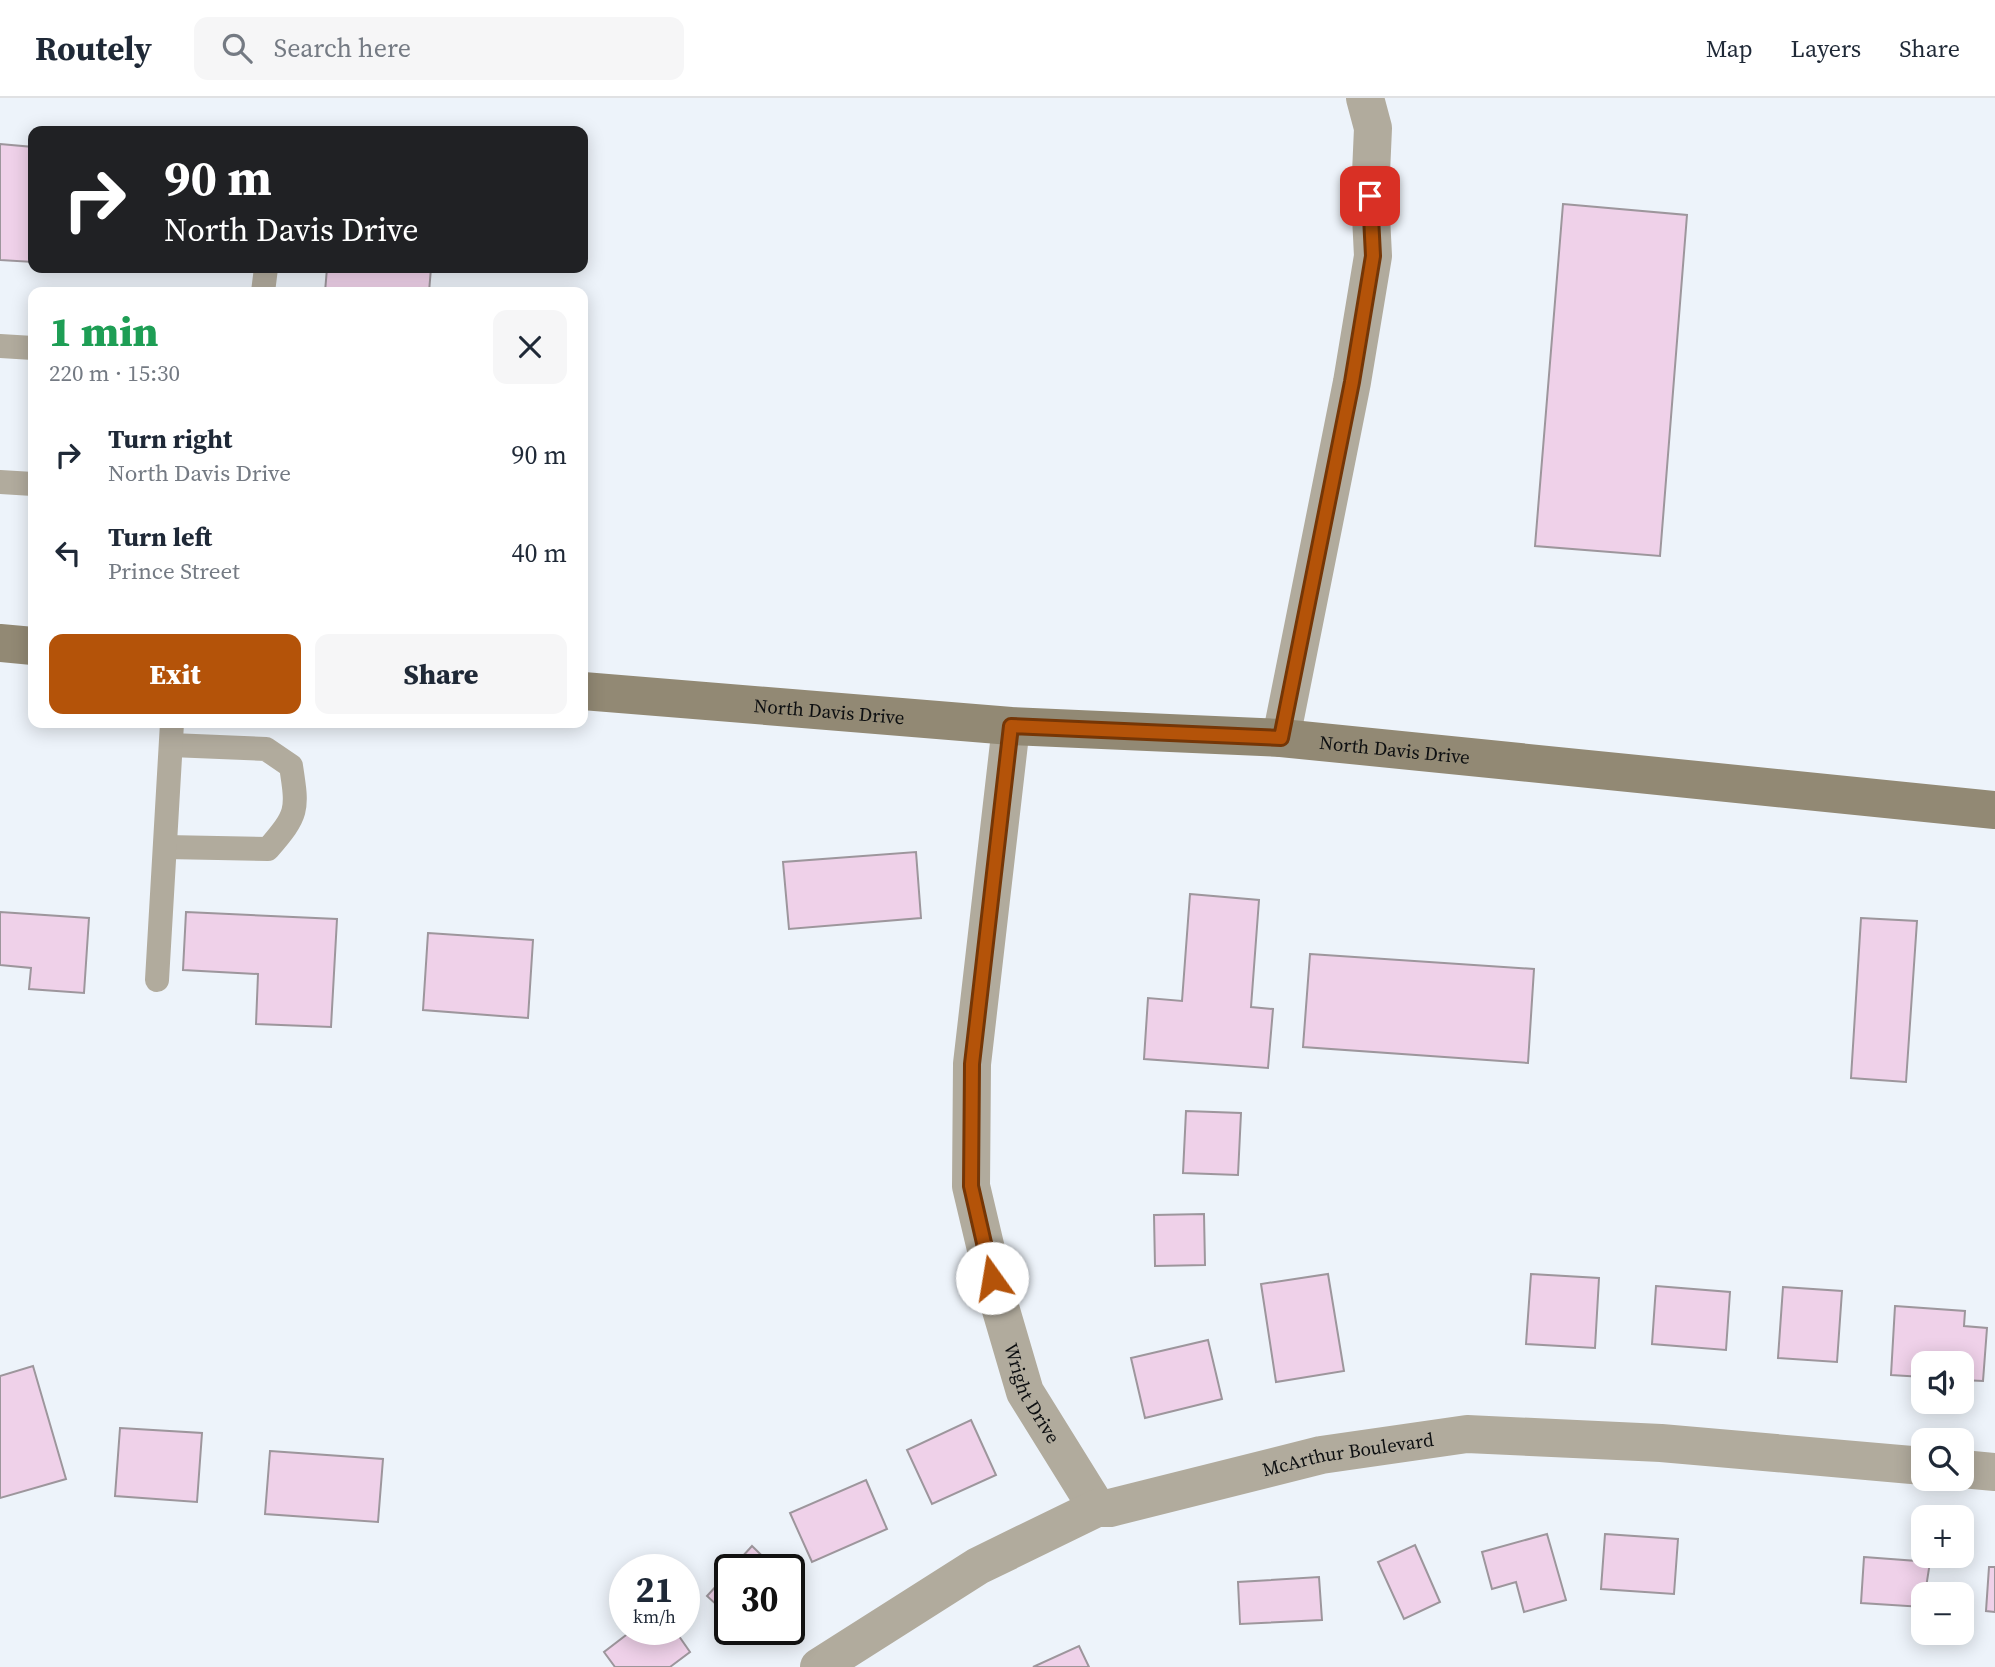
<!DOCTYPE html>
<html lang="en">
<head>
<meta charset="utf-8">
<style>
  :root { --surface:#fff; --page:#f6f6f7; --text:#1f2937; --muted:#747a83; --line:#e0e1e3; --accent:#b45309 }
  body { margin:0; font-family:"Source Serif 4",serif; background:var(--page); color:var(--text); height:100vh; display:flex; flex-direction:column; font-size:26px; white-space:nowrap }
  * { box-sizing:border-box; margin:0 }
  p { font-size:23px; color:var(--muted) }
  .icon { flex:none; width:38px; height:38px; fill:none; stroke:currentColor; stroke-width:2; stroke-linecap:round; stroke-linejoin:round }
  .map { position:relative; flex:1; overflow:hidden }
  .panel { position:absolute; left:28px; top:189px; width:560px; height:441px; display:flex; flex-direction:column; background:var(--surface); border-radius:14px; box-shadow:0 4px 18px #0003 }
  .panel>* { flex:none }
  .top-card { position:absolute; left:28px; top:28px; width:560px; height:147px; border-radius:14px; box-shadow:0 4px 18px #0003; background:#202124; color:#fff; overflow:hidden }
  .tools { position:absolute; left:1911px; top:1253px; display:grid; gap:14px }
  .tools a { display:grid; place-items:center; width:63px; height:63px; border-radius:14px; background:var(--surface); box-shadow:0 4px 18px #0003; font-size:35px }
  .speed { position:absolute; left:609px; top:1456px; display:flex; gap:14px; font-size:35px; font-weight:700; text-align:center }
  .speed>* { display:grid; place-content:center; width:91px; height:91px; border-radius:50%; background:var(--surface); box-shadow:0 4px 18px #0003; line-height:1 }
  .speed small { font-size:18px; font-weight:400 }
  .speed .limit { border:4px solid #111; border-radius:10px; background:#fff; color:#111 }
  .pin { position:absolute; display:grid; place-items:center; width:60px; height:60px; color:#fff; margin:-30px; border-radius:14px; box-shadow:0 4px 10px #0006 }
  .me { position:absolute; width:77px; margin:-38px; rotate:347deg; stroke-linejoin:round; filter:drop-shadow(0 0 5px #0008) }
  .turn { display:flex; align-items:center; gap:24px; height:147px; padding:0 21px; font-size:32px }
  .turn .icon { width:91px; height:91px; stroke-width:2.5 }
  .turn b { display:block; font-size:49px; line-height:60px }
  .round { display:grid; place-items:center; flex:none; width:74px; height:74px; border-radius:14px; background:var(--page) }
  .headline { display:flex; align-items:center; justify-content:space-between; height:119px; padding:0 21px }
  h1 { font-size:42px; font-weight:800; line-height:52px; color:#1e9e55 }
  .action { display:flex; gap:14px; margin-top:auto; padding:14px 21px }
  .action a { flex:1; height:80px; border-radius:14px; background:var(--accent); color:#fff; font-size:28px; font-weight:800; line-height:80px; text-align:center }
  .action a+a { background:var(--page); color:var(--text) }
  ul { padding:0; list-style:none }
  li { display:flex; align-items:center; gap:21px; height:98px; padding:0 21px }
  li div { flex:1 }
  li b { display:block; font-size:26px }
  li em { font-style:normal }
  header { display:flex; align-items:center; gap:42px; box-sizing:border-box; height:98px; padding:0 35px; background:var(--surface); border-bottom:2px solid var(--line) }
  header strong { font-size:33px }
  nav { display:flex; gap:38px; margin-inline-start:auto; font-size:24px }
  .search { width:490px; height:63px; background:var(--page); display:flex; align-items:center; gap:18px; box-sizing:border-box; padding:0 24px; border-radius:14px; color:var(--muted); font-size:26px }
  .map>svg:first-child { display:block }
  .building { fill:#efd1e9; stroke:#9d969c; stroke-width:2 }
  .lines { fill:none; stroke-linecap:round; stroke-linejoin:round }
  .service { stroke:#b1ab9d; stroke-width:24 }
  .minor { stroke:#b1ab9d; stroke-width:38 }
  .secondary { stroke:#928974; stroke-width:38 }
  .route-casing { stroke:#753606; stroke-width:18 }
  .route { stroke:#b45309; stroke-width:12 }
  .labels { text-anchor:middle; stroke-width:5; stroke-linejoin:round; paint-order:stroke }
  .street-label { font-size:19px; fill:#0d0f11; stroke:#fff }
</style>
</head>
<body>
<header>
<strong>Routely</strong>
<div class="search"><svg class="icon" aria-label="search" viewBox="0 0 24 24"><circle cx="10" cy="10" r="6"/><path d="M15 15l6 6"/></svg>Search here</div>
<nav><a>Map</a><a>Layers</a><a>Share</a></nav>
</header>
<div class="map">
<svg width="1995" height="1569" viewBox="0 0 1995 1569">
  <rect width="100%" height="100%" fill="#edf3fa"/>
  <!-- building -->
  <g class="building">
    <polygon points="0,46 33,49 33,164 0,162"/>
    <polygon points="1563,106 1687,117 1660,458 1535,448"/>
    <polygon points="327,170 431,170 429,194 325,194"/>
    <polygon points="916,754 921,820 789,831 783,764"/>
    <polygon points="1190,796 1259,802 1251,909 1273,911 1268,970 1144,961 1148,900 1182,903"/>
    <polygon points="0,814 89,820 84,895 29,891 31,870 0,867"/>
    <polygon points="186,814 337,821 331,929 256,926 258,876 183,872"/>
    <polygon points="1861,820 1917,823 1906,984 1851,980"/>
    <polygon points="428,835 533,842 528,920 423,912"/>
    <polygon points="1310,856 1534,871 1528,965 1303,949"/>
    <polygon points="1186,1013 1241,1015 1238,1077 1183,1075"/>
    <polygon points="1204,1116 1205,1167 1155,1168 1154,1117"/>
    <polygon points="1328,1176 1344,1273 1276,1284 1261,1186"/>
    <polygon points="1531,1176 1599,1180 1595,1250 1526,1246"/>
    <polygon points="1656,1188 1730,1194 1726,1252 1652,1246"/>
    <polygon points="1783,1189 1842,1193 1837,1264 1778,1260"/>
    <polygon points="1895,1208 1965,1213 1964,1228 1987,1230 1983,1283 1962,1282 1962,1265 1923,1265 1923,1279 1891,1277"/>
    <polygon points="1208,1242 1222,1301 1145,1320 1131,1260"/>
    <polygon points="33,1268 66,1381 0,1400 0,1278"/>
    <polygon points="971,1322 996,1377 932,1406 907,1352"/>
    <polygon points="120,1330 202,1335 197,1404 115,1398"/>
    <polygon points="270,1353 383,1361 378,1424 265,1416"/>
    <polygon points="866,1382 887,1431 812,1464 790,1415"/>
    <polygon points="1547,1436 1566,1502 1524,1514 1516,1484 1492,1491 1482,1454"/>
    <polygon points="1605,1436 1678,1441 1674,1496 1601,1491"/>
    <polygon points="1415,1447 1440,1504 1404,1521 1378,1464"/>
    <polygon points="752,1448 777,1472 730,1472"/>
    <polygon points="1864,1459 1930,1464 1923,1509 1861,1505"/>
    <polygon points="1989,1469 1995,1469 1995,1514 1986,1513"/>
    <polygon points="730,1473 730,1519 707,1498"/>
    <polygon points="1319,1479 1322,1522 1240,1526 1238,1484"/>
    <polygon points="634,1531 674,1531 690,1554 670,1569 615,1569 604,1554"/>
    <polygon points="1079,1548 1089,1569 1033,1569"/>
  </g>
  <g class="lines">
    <!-- service -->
    <g class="service">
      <polyline points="263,194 266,170"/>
      <polyline points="0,248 33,250"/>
      <polyline points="0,384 33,386"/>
      <path d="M166,749L268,751C298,716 298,713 291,668L266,651L171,647"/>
      <polyline points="157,882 172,625"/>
    </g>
    <!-- minor -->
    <g class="minor">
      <path id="s1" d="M1011,628L972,966L971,1088L998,1202L1025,1294L1097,1410"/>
      <polyline points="1281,640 1352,284 1373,158 1370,98 1373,30 1365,0"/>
      <polyline points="1962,1371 1995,1374"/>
      <path id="s2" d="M819,1569L978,1468L1097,1410H1110L1321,1357L1467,1336L1661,1345L1923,1368"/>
    </g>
    <!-- secondary -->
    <g class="secondary">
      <polyline points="0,545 33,548"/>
      <path id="s3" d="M583,593L1011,628L1281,640L1995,712"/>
    </g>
  </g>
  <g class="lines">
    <!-- route casing -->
    <g class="route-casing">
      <polyline id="route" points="992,1180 971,1088 972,966 1011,628 1281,640 1352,284 1373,158 1370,98"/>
    </g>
    <!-- route -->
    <use href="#route" class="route"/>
  </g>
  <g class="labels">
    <!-- street labels -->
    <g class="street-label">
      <text dy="7" stroke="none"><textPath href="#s3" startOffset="247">North Davis Drive</textPath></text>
      <text dy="7" stroke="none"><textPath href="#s3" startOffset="814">North Davis Drive</textPath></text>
      <text dy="7" stroke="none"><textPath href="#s1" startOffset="679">Wright Drive</textPath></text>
      <text dy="7" stroke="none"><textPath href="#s2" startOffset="578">McArthur Boulevard</textPath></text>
    </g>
  </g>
</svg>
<div class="tools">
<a><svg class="icon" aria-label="sound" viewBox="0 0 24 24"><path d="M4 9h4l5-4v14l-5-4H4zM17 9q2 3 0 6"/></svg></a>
<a><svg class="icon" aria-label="search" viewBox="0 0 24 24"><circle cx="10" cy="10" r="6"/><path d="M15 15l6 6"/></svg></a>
<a>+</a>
<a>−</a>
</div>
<div class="speed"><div>21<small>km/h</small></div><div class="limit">30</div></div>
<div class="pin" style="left:1370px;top:98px;background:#d93025"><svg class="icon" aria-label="arrive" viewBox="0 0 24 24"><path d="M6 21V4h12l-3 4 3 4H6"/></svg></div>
<svg class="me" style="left:992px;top:1180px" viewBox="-20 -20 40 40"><circle r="19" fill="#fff"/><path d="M0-13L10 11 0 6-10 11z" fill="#b45309"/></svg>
<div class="top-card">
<div class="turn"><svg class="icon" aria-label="right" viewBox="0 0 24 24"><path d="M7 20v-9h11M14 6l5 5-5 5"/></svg><div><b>90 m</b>North Davis Drive</div></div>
</div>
<section class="panel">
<div class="headline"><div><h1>1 min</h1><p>220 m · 15:30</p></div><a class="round"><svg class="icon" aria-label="close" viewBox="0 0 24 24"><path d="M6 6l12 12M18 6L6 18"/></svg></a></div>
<ul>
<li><svg class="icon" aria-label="right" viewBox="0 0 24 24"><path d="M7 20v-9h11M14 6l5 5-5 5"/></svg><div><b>Turn right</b><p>North Davis Drive</p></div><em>90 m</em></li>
<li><svg class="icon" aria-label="left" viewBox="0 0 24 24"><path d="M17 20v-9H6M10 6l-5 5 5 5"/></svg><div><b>Turn left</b><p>Prince Street</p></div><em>40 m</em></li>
</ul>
<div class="action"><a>Exit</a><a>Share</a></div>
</section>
</div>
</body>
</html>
